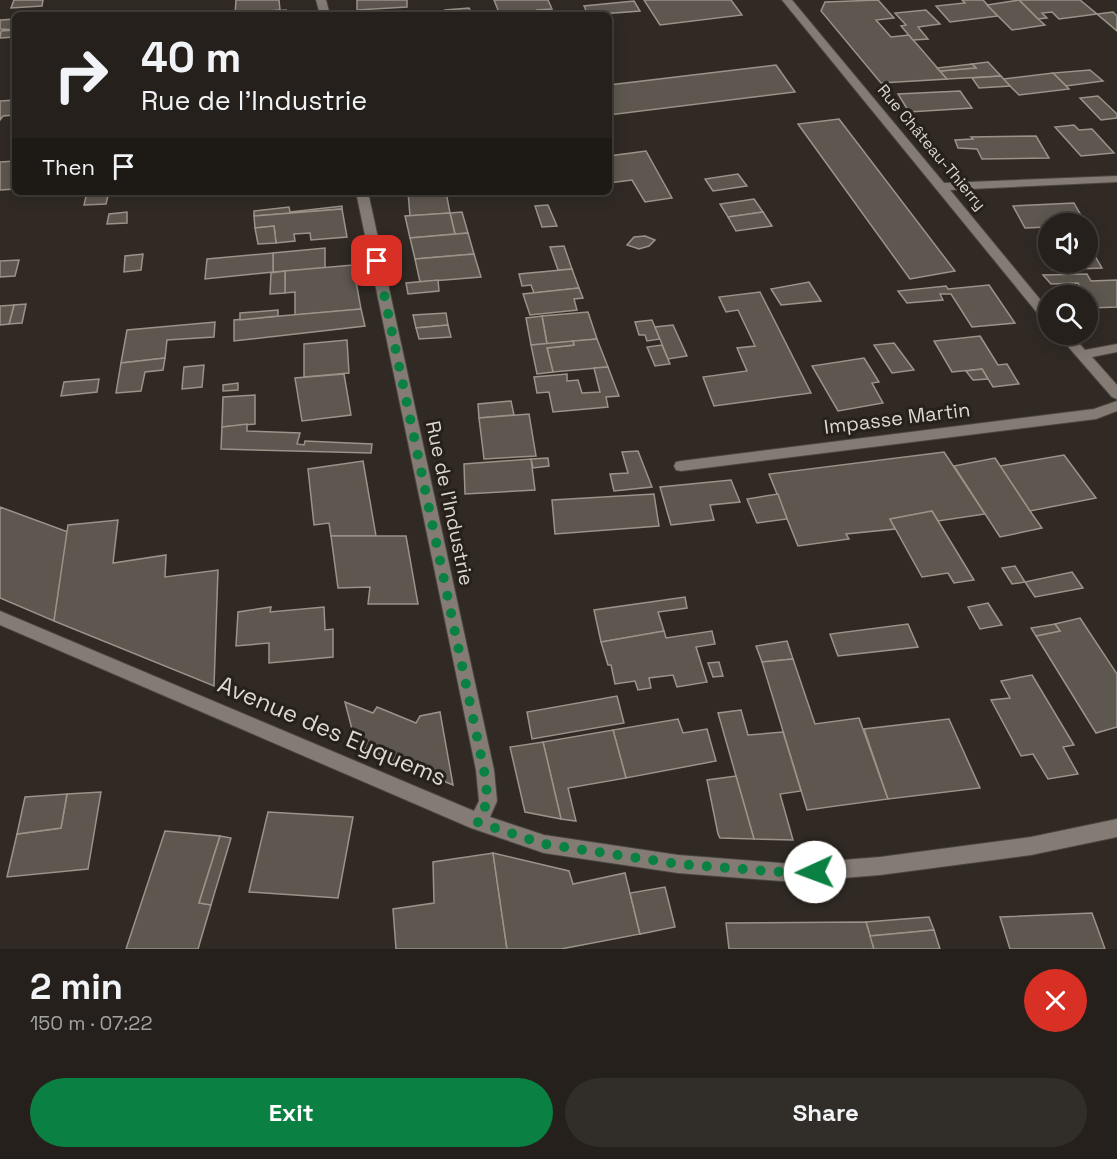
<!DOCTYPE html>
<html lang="en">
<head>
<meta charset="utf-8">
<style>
  :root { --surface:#25201b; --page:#312d28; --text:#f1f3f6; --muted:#a3a3a3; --line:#423e3a; --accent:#0b8043 }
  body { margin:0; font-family:"Space Grotesk",sans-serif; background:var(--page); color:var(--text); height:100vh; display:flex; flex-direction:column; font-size:22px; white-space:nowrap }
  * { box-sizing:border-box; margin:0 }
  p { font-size:20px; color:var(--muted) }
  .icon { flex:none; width:33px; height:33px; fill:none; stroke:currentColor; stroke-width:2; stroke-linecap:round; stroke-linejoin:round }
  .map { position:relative; height:949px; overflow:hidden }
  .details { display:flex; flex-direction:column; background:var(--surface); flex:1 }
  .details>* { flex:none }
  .top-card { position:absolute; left:12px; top:12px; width:600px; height:183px; border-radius:9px; box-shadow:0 3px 15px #0003,0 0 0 2px var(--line); background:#25201b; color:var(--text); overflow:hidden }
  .tools { position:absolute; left:1038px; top:213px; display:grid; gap:12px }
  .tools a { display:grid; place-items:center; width:60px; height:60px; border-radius:50%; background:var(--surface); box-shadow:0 3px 15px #0003,0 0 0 2px var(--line); font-size:30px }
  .pin { position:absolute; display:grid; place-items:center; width:51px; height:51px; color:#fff; margin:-26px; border-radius:12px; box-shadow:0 3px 9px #0006 }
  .me { position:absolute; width:66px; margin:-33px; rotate:268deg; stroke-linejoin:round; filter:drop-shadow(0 0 4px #0008) }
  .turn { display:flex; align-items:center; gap:21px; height:126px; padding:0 30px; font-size:27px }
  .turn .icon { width:78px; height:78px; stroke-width:2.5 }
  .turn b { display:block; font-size:42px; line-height:51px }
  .then { display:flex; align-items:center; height:57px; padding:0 30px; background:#0003; gap:12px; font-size:22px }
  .round { display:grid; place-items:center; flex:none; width:63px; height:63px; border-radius:32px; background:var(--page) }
  .head { display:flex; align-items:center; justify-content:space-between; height:102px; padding:0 30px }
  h1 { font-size:36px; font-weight:700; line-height:45px }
  .button { display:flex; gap:12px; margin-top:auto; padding:12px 30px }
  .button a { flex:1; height:69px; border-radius:36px; background:var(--accent); color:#fff; font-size:24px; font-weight:700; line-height:69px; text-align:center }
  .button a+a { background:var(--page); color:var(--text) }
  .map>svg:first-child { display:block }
  .building { fill:#5e574f; stroke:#9b938a; stroke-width:1.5 }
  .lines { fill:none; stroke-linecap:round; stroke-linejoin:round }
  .minor-casing { stroke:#4b4640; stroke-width:2 }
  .minor { fill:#847c74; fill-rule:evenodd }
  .route { stroke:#0b8043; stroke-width:10; stroke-dasharray:0 18 }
  .labels { text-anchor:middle; stroke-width:6; stroke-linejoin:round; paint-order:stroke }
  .far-street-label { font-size:16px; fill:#dbd7d3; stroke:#27211a }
  .street-label { font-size:20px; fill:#dbd7d3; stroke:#27211a }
  .near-street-label { font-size:24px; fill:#dbd7d3; stroke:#27211a }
</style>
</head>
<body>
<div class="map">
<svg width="1117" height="949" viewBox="0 0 1117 949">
  <rect width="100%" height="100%" fill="#312a24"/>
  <!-- building -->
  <g class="building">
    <polygon points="14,0 43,0 42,6 11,8"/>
    <polygon points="236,0 279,0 280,10 235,14"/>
    <polygon points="357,0 407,0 407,7 357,10"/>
    <polygon points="494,0 548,0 552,9 537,10 539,15 500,15"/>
    <polygon points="644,0 731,0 742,15 660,25"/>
    <polygon points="878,0 894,18 876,20 891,37 909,35 947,79 881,83 821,11 825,2"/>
    <polygon points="962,0 983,0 998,16 950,22 936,6 965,3"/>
    <polygon points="1019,0 1080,0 1097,14 1059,19 1052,12 1042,13 1047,18 1038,19"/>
    <polygon points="1019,0 1038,19 1045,25 1012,30 987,5"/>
    <polygon points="634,1 640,11 588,15 584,6"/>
    <polygon points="469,8 471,12 445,14 445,10"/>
    <polygon points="286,10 286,15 257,15 257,12"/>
    <polygon points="926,10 940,24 918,27 928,39 913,40 901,26 906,25 895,13"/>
    <polygon points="1113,12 1117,16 1117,31 1097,14"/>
    <polygon points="15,19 15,30 0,29 0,20"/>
    <polygon points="15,30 15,37 0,38 1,31"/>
    <polygon points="988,62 1001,76 947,79 940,71 976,68 972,64"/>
    <polygon points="972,64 976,68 940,71 937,68"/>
    <polygon points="776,65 795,92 609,115 609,85"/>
    <polygon points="1090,70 1103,81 1066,86 1053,73"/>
    <polygon points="1053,73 1069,89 1019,95 1003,79"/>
    <polygon points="1001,76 1010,86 979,88 972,78"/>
    <polygon points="960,91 972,108 909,112 898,94"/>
    <polygon points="1098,96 1117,114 1117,118 1101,120 1080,98"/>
    <polygon points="15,100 14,115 3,116 0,120 0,101"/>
    <polygon points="839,119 955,271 910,279 798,124"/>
    <polygon points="1074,125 1079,130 1092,129 1114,153 1081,156 1055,127"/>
    <polygon points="1036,136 1049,158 982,159 977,149 958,148 955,140 973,139 971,137"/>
    <polygon points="646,151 672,198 645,202 632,180 609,183 609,156"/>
    <polygon points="15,161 13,172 15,172 15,189 0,190 0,162"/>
    <polygon points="738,174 747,186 713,191 705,179"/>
    <polygon points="87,192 109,192 106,204 84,205"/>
    <polygon points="408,192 446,192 450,213 410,216"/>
    <polygon points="754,199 763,212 728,217 720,204"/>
    <polygon points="1074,203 1086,224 1048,224 1048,227 1025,228 1013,206"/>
    <polygon points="548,205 557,226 542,227 535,206"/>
    <polygon points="342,206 342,209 254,216 254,211 289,207 290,212"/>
    <polygon points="342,209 347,237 311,240 310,233 294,234 295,241 276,243 274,226 255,228 254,216"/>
    <polygon points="127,212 127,223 107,224 109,214"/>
    <polygon points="462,212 468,233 455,234 450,213"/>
    <polygon points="763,212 772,226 736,231 728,217"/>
    <polygon points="450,213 455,234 410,238 405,216"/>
    <polygon points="274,226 276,243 258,244 255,228"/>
    <polygon points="468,233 474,254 415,259 410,238"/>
    <polygon points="645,236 655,240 649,246 639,249 627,245 634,237"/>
    <polygon points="1048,244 1048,262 1088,262 1088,244 1102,268 1052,270 1038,245"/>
    <polygon points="564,246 572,269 558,270 550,247"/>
    <polygon points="325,248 325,268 273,272 273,253"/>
    <polygon points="273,253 273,272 205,279 207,259"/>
    <polygon points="143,254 141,270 124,272 125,256"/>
    <polygon points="474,254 481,277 420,282 415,259"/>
    <polygon points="19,260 15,276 0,277 0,261"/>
    <polygon points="353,265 361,309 295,315 295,292 285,293 285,271"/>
    <polygon points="572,269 579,288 534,293 531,285 522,286 519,274"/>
    <polygon points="285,271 285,293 270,294 271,273"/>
    <polygon points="1087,274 1091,281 1117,280 1117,307 1091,308 1088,296 1085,296 1078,283 1051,284 1043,275"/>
    <polygon points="438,280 439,291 408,294 406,283"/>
    <polygon points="809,282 821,301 781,305 771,289"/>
    <polygon points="989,285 1015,323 972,327 951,294 940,294 943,300 907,303 898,291 946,286 948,289"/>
    <polygon points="579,288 583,298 574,299 577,310 530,315 523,294"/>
    <polygon points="760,292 811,393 714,406 703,377 747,371 737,348 755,346 738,310 726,312 719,297"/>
    <polygon points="26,304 22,323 9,324 14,305"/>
    <polygon points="14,305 9,324 0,325 0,306"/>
    <polygon points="361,309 365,326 234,341 234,320"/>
    <polygon points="278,310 278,316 240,320 240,313"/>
    <polygon points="588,312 597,339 547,344 542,316"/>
    <polygon points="446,313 448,325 416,328 413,315"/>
    <polygon points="542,316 547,344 531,345 526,318"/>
    <polygon points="652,320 660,339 647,341 645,335 639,335 635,322"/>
    <polygon points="215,322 214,337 167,340 165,358 121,363 127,330"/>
    <polygon points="448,325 451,337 419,339 416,328"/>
    <polygon points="673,325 687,356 668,359 655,327"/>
    <polygon points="980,336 998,365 1007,364 1019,384 993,387 982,369 952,372 934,341"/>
    <polygon points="597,339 608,367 553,372 547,348 574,345 573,341"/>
    <polygon points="347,340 349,373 304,377 304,344"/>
    <polygon points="573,341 574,345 547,348 553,372 537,374 531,345"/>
    <polygon points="894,343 914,370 892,373 874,345"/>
    <polygon points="662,345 670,364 655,366 647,347"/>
    <polygon points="165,358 163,370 145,372 141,391 116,393 121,363"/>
    <polygon points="864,358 879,382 872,383 883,403 838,411 812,366"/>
    <polygon points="204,365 202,387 182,389 184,367"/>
    <polygon points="608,367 619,396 606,397 608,407 553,412 549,392 537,393 534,377 567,374 567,381 578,380 582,393 600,392 594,368"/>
    <polygon points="982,369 988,379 973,380 966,371"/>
    <polygon points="344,374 351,415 302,421 295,378"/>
    <polygon points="99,379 97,392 61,396 64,382"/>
    <polygon points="238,383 238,390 223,391 223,385"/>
    <polygon points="255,395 255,424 222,427 223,397"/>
    <polygon points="511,401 514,415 479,418 478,404"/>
    <polygon points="529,414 536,456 484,459 479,418"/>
    <polygon points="247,424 247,431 300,433 297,444 304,445 305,441 372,444 371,453 221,449 222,427"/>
    <polygon points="638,451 652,487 614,491 610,474 628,473 622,452"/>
    <polygon points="944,452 985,514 938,521 932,511 890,519 895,529 846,534 849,539 798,546 769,474"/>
    <polygon points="1064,455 1096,498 1030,511 1000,466"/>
    <polygon points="548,458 549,466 533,468 531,459"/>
    <polygon points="995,458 1030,511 1042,528 1000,537 954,466"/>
    <polygon points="531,459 535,490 465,494 464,464"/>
    <polygon points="363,461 376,536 331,536 329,523 314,525 308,469"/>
    <polygon points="731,480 740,502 710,505 714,520 671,525 660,487"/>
    <polygon points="654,494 659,526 555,534 552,500"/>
    <polygon points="778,494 787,519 757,523 747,499"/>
    <polygon points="0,507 68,532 54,621 0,598"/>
    <polygon points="932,511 938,521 974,580 954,583 948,573 922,577 890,519"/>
    <polygon points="118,520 113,563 166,555 165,577 218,570 214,686 54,621 68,525"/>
    <polygon points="331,536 406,536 418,604 368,604 370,587 338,588"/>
    <polygon points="1015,566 1025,582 1012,584 1002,568"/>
    <polygon points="1072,572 1083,588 1035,597 1025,582"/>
    <polygon points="685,597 687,608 658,612 664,631 601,642 594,610"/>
    <polygon points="988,603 1002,625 980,629 968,607"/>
    <polygon points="271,607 270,612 324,607 325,630 333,629 333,657 269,663 269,643 236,646 238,612"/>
    <polygon points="1080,618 1117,674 1117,727 1096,733 1036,636 1060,631 1055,624"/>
    <polygon points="908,624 918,647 838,656 830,634"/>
    <polygon points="1055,624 1060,631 1036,636 1031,628"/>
    <polygon points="664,631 666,638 712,631 715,644 696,647 707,682 677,687 673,675 649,678 651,688 638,690 635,681 615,684 611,665 608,665 601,642"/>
    <polygon points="787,641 793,659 762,662 756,646"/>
    <polygon points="793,659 815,724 859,718 888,799 807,810 762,662"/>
    <polygon points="719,662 723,676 713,677 708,663"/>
    <polygon points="1032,675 1074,745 1063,747 1078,774 1048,779 1033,754 1021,756 991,700 1010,698 1001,681"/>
    <polygon points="617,696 624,723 532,739 527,712"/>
    <polygon points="345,702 373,713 377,707 416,723 420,716 440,712 453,785 356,745"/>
    <polygon points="741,710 748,735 783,732 801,791 780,794 793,840 754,839 718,713"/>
    <polygon points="678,719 683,733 707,729 716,761 626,778 613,730"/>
    <polygon points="949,719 980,788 888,799 864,729"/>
    <polygon points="613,730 626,778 568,788 576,821 561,819 543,742"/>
    <polygon points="543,742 561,819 525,812 510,747"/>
    <polygon points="736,776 754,839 720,838 718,834 707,780"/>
    <polygon points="101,792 88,869 7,877 17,834 61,828 67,794"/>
    <polygon points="67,794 61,828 17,834 25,797"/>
    <polygon points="268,812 353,817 338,898 249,892"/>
    <polygon points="165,831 220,836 199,903 211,905 198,949 126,949"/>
    <polygon points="220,836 231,838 211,905 199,903"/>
    <polygon points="493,853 507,949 396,949 393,909 434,903 433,862"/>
    <polygon points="493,853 569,871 573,884 625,873 640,934 561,949 507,949"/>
    <polygon points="665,887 675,927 640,934 630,893"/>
    <polygon points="1092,913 1105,949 1010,949 1000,917"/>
    <polygon points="929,917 934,930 870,936 866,922"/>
    <polygon points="866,922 874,949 729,949 726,923"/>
    <polygon points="934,930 940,949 874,949 870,936"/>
  </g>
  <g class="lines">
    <!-- minor casing -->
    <g class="minor-casing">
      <g id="minor">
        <polygon points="316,0 326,0 330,15 320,15"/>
        <polygon points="782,0 792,0 944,183 1117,176 1117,182 950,190 1048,309 1048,321 1043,320"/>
        <polygon points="356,192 368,192 494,770 497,801 490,817 544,835 678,855 793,864 880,857 1031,837 1117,819 1117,837 1031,855 880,875 793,882 678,873 544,853 471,828 0,625 0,611 474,811 479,801 476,770"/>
        <polygon points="1057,334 1071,334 1085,350 1117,344 1117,352 1092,357 1117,385 1117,399 1112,397"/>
        <polygon points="1117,401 1117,411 1096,419 681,471 676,470 674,466 676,462 681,461 1094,409"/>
      </g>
    </g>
    <!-- minor -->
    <use href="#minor" class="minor"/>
  </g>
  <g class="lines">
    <!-- route -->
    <polyline class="route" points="377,261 484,770 488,801 477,822 544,844 678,864 793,873 815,872"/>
  </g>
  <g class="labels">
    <!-- far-street labels -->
    <g class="far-street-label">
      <text transform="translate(932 147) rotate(50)" y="6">Rue Château-Thierry</text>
    </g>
    <!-- street labels -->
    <g class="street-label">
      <text transform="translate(897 418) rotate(-7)" y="7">Impasse Martin</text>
      <text transform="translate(450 503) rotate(78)" y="7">Rue de l'Industrie</text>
    </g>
    <!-- near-street labels -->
    <g class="near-street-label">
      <text transform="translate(332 731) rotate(23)" y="8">Avenue des Eyquems</text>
    </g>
  </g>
</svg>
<div class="tools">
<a><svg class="icon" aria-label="sound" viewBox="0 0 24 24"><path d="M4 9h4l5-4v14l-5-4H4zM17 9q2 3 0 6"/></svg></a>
<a><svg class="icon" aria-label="search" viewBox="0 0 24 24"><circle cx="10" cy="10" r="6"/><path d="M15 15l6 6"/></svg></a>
</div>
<div class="pin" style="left:377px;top:261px;background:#d93025"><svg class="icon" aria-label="arrive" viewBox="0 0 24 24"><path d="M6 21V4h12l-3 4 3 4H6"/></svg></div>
<svg class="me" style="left:815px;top:872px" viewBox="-20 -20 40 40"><circle r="19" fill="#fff"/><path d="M0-13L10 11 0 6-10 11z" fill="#0b8043"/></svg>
<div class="top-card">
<div class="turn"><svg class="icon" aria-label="right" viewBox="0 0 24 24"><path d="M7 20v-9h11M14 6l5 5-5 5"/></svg><div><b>40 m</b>Rue de l'Industrie</div></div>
<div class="then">Then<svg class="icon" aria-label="arrive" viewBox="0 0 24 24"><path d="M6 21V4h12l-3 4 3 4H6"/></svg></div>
</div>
</div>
<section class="details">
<div class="head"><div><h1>2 min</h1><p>150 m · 07:22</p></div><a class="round" style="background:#d93025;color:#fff"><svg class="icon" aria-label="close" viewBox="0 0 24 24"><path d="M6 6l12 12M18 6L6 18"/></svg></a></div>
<div class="button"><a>Exit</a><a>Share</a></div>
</section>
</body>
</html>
